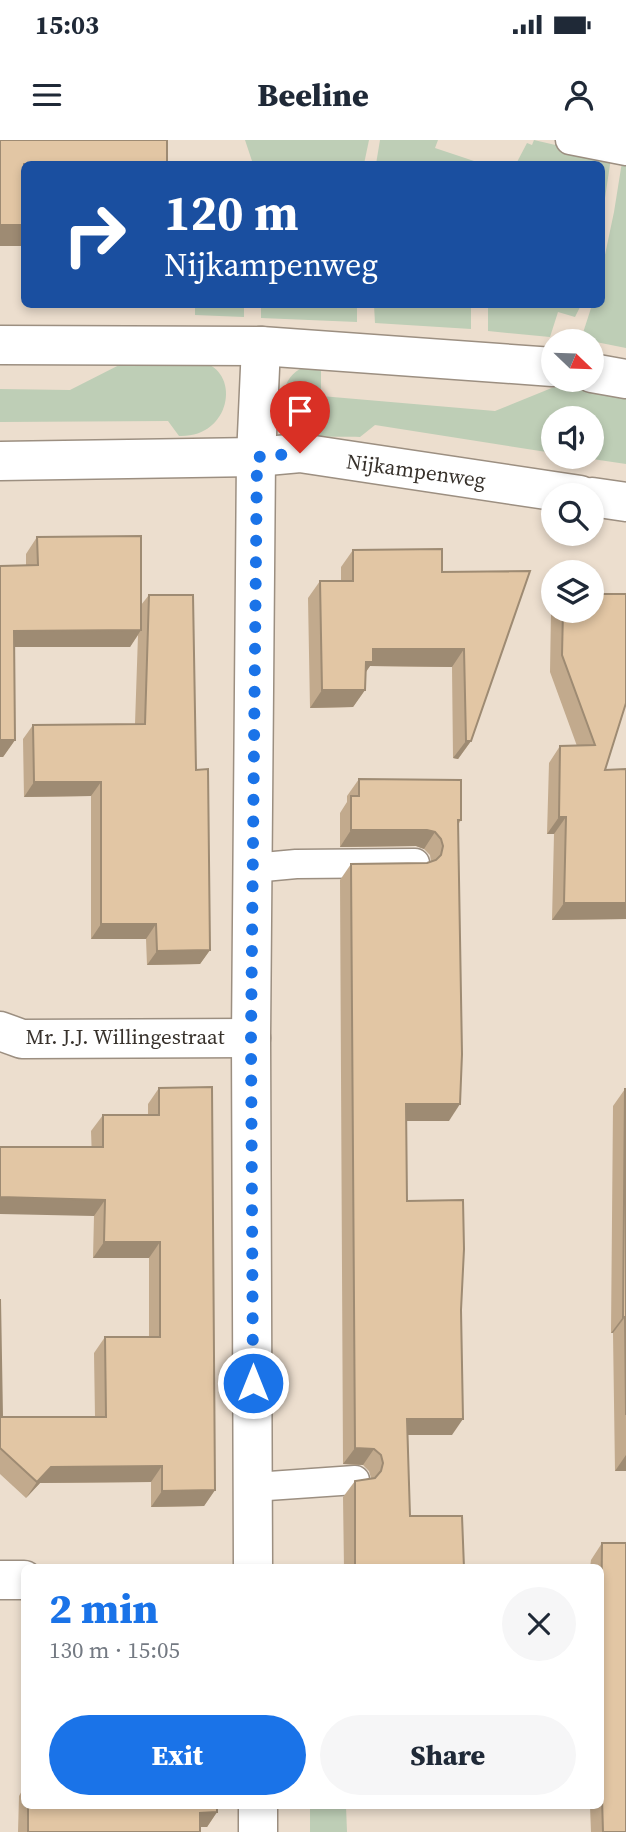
<!DOCTYPE html>
<html lang="en">
<head>
<meta charset="utf-8">
<style>
  :root { --surface:#fff; --page:#f6f6f7; --text:#1f2937; --muted:#747a83; --accent:#1a73e8 }
  body { margin:0; font-family:"Source Serif 4",serif; background:var(--page); color:var(--text); height:100vh; display:flex; flex-direction:column; font-size:26px; white-space:nowrap }
  * { box-sizing:border-box; margin:0 }
  p { font-size:23px; color:var(--muted) }
  .icon { flex:none; width:38px; height:38px; fill:none; stroke:currentColor; stroke-width:2; stroke-linecap:round; stroke-linejoin:round }
  .map { position:relative; flex:1; overflow:hidden }
  .drawer { position:absolute; left:21px; top:1424px; width:583px; height:245px; display:flex; flex-direction:column; background:var(--surface); border-radius:10px; box-shadow:0 4px 10px #0003 }
  .drawer>* { flex:none }
  .hud { position:absolute; left:21px; top:21px; width:584px; height:147px; border-radius:10px; box-shadow:0 4px 10px #0003; background:#1a4fa0; color:#fff; overflow:hidden }
  .needle { width:46px; rotate:113deg }
  .tools { position:absolute; left:541px; top:189px; display:grid; gap:14px }
  .tools a { display:grid; place-items:center; width:63px; height:63px; border-radius:50%; background:var(--surface); box-shadow:0 4px 10px #0003; font-size:35px }
  .pin { position:absolute; display:grid; place-items:center; width:60px; height:60px; color:#fff; margin:-72px -30px; border-radius:50% 50% 50% 0; rotate:-45deg; box-shadow:0 0 7px #0007 }
  .pin .icon { rotate:45deg }
  .me { position:absolute; width:77px; margin:-38px; rotate:0deg; stroke-linejoin:round; filter:drop-shadow(0 0 5px #0008) }
  .turn { display:flex; align-items:center; gap:24px; height:147px; padding:0 28px; font-size:32px }
  .turn .icon { width:91px; height:91px; stroke-width:2.5 }
  .turn b { display:block; font-size:49px; line-height:60px }
  .round { display:grid; place-items:center; flex:none; width:74px; height:74px; border-radius:37px; background:var(--page) }
  .summary { display:flex; align-items:center; justify-content:space-between; height:119px; padding:0 28px }
  h1 { font-size:42px; font-weight:800; line-height:52px; color:var(--accent) }
  .button { display:flex; gap:14px; margin-top:auto; padding:14px 28px }
  .button a { flex:1; height:80px; border-radius:42px; background:var(--accent); color:#fff; font-size:28px; font-weight:800; line-height:80px; text-align:center }
  .button a+a { background:var(--page); color:var(--text) }
  .status { display:flex; justify-content:space-between; align-items:center; height:49px; padding:0 35px; background:var(--surface); direction:ltr }
  .status svg { height:19px; fill:currentColor }
  header { display:flex; justify-content:space-between; align-items:center; height:91px; padding:0 28px; background:var(--surface); font-size:32px; font-weight:800 }
  .map>svg:first-child { display:block }
  .green { fill:#beceb6 }
  .lines { fill:none; stroke-linecap:round; stroke-linejoin:round }
  .service-casing { stroke:#9c8f81; stroke-width:31 }
  .minor-casing { stroke:#9c8f81; stroke-width:41 }
  .service { stroke:#fff; stroke-width:28 }
  .minor { stroke:#fff; stroke-width:38 }
  .wall { fill:#c2aa8d }
  .shaded-wall { fill:#9e8b73 }
  .building { fill:#e2c6a4; stroke:#9e8b73; stroke-width:2 }
  .route { stroke:#1a73e8; stroke-width:12; stroke-dasharray:0 21.6 }
  .labels { text-anchor:middle; stroke-width:5; stroke-linejoin:round; paint-order:stroke }
  .street-label { font-size:21px; fill:#37312b; stroke:#fff }
</style>
</head>
<body>
<div class="status"><b>15:03</b><svg viewBox="0 0 49 12"><path d="M0 12V9h3v3zM5 12V6h3v6zM10 12V3h3v9zM15 12V0h3v12zM26 1h20v11H26zM47 4h2v5h-2z"/></svg></div>
<header><svg class="icon" aria-label="menu" viewBox="0 0 24 24"><path d="M4 6h16M4 12h16M4 18h16"/></svg>Beeline<svg class="icon" aria-label="person" viewBox="0 0 24 24"><circle cx="12" cy="8" r="4"/><path d="M4 21q1-7 8-7t8 7"/></svg></header>
<div class="map">
<svg width="626" height="1692" viewBox="0 0 626 1692">
  <rect width="100%" height="100%" fill="#ecdece"/>
  <!-- green -->
  <g class="green">
    <polygon points="245,0 369,0 364,24 253,24"/>
    <polygon points="380,0 438,0 435,8 477,22 477,24 376,24"/>
    <polygon points="534,0 611,18 602,78 602,24 516,24 527,3 532,5"/>
    <polygon points="622,22 626,22 626,208 581,199 592,165 602,164 602,129 614,72"/>
    <polygon points="195,165 244,165 244,177 195,175"/>
    <polygon points="261,165 357,165 357,182 261,178"/>
    <polygon points="374,165 471,165 471,189 375,183"/>
    <polygon points="488,165 488,164 581,165 575,177 558,172 550,197 488,191"/>
    <path d="M133,218C149,219 192,218 205,223C241,235 230,298 179,296L168,281L0,282V249L70,250Z"/>
    <path d="M321,226V256L495,271L564,243L626,253V324L579,317H592V278H553V313L375,285L360,297C344,296 320,299 306,292C282,280 274,244 300,229C306,226 314,226 321,226Z"/>
    <polygon points="310,1666 346,1666 347,1692 310,1692"/>
  </g>
  <g class="lines">
    <!-- service casing -->
    <g class="service-casing">
      <g id="service">
        <polyline points="570,0 626,11"/>
        <polyline points="253,728 296,724 415,723"/>
        <polyline points="253,1347 355,1340"/>
      </g>
    </g>
    <!-- minor casing -->
    <g class="minor-casing">
      <g id="minor">
        <polyline points="0,205 261,206 553,227"/>
        <polyline points="592,233 626,239"/>
        <polyline points="0,321 256,317 300,313 580,355"/>
        <polyline points="592,357 626,362"/>
        <polyline points="0,891 22,899 251,898"/>
        <polyline points="253,1428 251,898 256,317 261,206"/>
        <polyline points="0,1440 24,1440"/>
        <polyline points="258,1666 258,1692"/>
      </g>
    </g>
    <!-- service -->
    <use href="#service" class="service"/>
    <!-- minor -->
    <use href="#minor" class="minor"/>
  </g>
  <!-- wall -->
  <g class="wall">
    <polygon points="37,397 141,465 149,455 196,630 210,810 200,824 147,825 146,799 91,799 91,656 24,657 23,599 33,585 135,584 138,495 130,507 14,507 15,600 3,617 0,617 0,426 26,425 26,414"/>
    <polygon points="353,410 442,432 530,431 471,601 458,619 453,618 452,527 370,526 365,533 365,550 353,567 310,568 308,458 320,441 341,441 341,427"/>
    <polygon points="553,469 553,471 592,471 605,630 626,629 626,779 552,780 554,694 547,694 549,623 560,606 577,606 550,532 551,472"/>
    <polygon points="359,639 461,680 458,685 449,981 406,981 407,1061 452,1295 408,1295 410,1376 464,1428 344,1428 343,1357 355,1341 371,1338 369,1331 363,1325 343,1324 340,740 351,724 427,723 431,722 430,715 424,709 416,706 340,707 340,673 347,662 347,656"/>
    <polygon points="159,948 215,1350 204,1366 151,1367 151,1342 40,1343 26,1358 0,1334 0,1159 2,1277 95,1277 94,1213 105,1197 149,1197 149,1118 93,1118 94,1076 91,991 103,975 148,975 148,964"/>
    <polygon points="625,949 626,949 626,1331 615,1331 613,1193 611,1193 613,966"/>
    <polygon points="602,1403 626,1692 591,1692 590,1666 600,1666 600,1428 590,1428 591,1420"/>
    <polygon points="24,1647 24,1666 217,1666 217,1672 207,1687 200,1687 200,1692 18,1692 19,1656"/>
  </g>
  <!-- shaded-wall -->
  <g class="shaded-wall">
    <rect x="0" y="85" width="24" height="21"/>
    <polygon points="141,490 130,507 3,507 14,491"/>
    <polygon points="373,509 464,509 452,527 370,526 361,539 353,539"/>
    <polygon points="322,550 365,550 353,567 310,568"/>
    <polygon points="0,600 15,600 3,617 0,617"/>
    <polygon points="466,601 471,601 458,619 453,618"/>
    <polygon points="34,642 101,642 91,656 24,657"/>
    <polygon points="559,677 566,677 554,694 547,694"/>
    <polygon points="351,690 427,690 435,692 424,709 416,706 340,707"/>
    <polygon points="564,763 626,763 626,779 552,780"/>
    <polygon points="101,784 156,784 146,799 91,799"/>
    <polygon points="210,810 200,824 147,825 157,811"/>
    <polygon points="406,964 460,964 449,981 394,981"/>
    <polygon points="0,1057 105,1060 94,1076 0,1074"/>
    <polygon points="104,1102 160,1102 149,1118 93,1118"/>
    <polygon points="623,1177 625,1177 613,1193 611,1193"/>
    <polygon points="407,1279 463,1279 452,1295 396,1295"/>
    <polygon points="355,1308 374,1309 363,1325 343,1324"/>
    <polygon points="626,1315 626,1331 615,1331"/>
    <polygon points="162,1326 151,1342 40,1343 26,1358 37,1342 51,1327"/>
    <polygon points="215,1350 204,1366 151,1367 162,1351"/>
    <polygon points="217,1672 207,1687 190,1687 200,1673"/>
  </g>
  <!-- building -->
  <g class="building">
    <polygon points="0,0 167,0 167,24 185,23 185,24 24,24 24,85 0,85"/>
    <polygon points="141,396 141,490 14,491 15,600 0,600 0,426 38,425 37,397"/>
    <polygon points="442,409 442,432 530,431 471,601 466,601 464,509 373,509 373,522 366,522 365,550 322,550 320,441 353,441 353,410"/>
    <polygon points="592,454 626,454 626,563 605,630 626,629 626,763 564,763 566,677 559,677 560,606 595,605 562,515 563,471 592,471"/>
    <polygon points="149,455 193,455 196,630 208,629 210,810 157,811 156,784 101,784 101,642 34,642 33,585 145,584"/>
    <polygon points="359,639 461,640 461,680 458,680 462,914 460,964 406,964 407,1061 463,1060 464,1109 461,1170 463,1279 407,1279 410,1376 462,1376 464,1428 355,1428 355,1341 375,1338 381,1331 383,1323 381,1315 374,1309 355,1308 351,724 427,723 436,720 441,715 443,706 441,699 435,692 427,690 351,690 351,656 359,656"/>
    <polygon points="212,947 215,1350 162,1351 162,1326 51,1327 37,1342 0,1308 0,1159 2,1277 106,1277 105,1197 160,1197 160,1102 104,1102 105,1060 0,1057 0,1007 103,1007 103,975 159,975 159,948"/>
    <polygon points="625,949 626,949 626,1275 625,1177 623,1177"/>
    <polygon points="602,1403 626,1403 626,1692 603,1692 600,1588"/>
    <polygon points="28,1666 217,1666 217,1672 200,1673 200,1692 28,1692"/>
  </g>
  <g class="lines">
    <!-- route -->
    <polyline class="route" points="253,1243 251,898 257,317 300,313"/>
  </g>
  <g class="labels">
    <!-- street labels -->
    <g class="street-label">
      <text transform="translate(416 331) rotate(8)" y="7">Nijkampenweg</text>
      <text x="125" y="904">Mr. J.J. Willingestraat</text>
    </g>
  </g>
</svg>
<div class="tools">
<a><svg class="needle" viewBox="-14 -14 28 28"><path d="M0-13l5 13h-10z" fill="#e53935"/><path d="M0 13l5-13h-10z" fill="#747a83"/></svg></a>
<a><svg class="icon" aria-label="sound" viewBox="0 0 24 24"><path d="M4 9h4l5-4v14l-5-4H4zM17 9q2 3 0 6"/></svg></a>
<a><svg class="icon" aria-label="search" viewBox="0 0 24 24"><circle cx="10" cy="10" r="6"/><path d="M15 15l6 6"/></svg></a>
<a><svg class="icon" aria-label="layers" viewBox="0 0 24 24"><path d="M12 4l9 5-9 5-9-5zM3 14l9 5 9-5"/></svg></a>
</div>
<div class="pin" style="left:300px;top:313px;background:#d93025"><svg class="icon" aria-label="arrive" viewBox="0 0 24 24"><path d="M6 21V4h12l-3 4 3 4H6"/></svg></div>
<svg class="me" style="left:253px;top:1243px" viewBox="-20 -20 40 40"><circle r="17" fill="#1a73e8" stroke="#fff" stroke-width="3"/><path d="M0-11L8 9 0 5-8 9z" fill="#fff"/></svg>
<div class="hud">
<div class="turn"><svg class="icon" aria-label="right" viewBox="0 0 24 24"><path d="M7 20v-9h11M14 6l5 5-5 5"/></svg><div><b>120 m</b>Nijkampenweg</div></div>
</div>
<section class="drawer">
<div class="summary"><div><h1>2 min</h1><p>130 m · 15:05</p></div><a class="round"><svg class="icon" aria-label="close" viewBox="0 0 24 24"><path d="M6 6l12 12M18 6L6 18"/></svg></a></div>
<div class="button"><a>Exit</a><a>Share</a></div>
</section>
</div>
</body>
</html>
